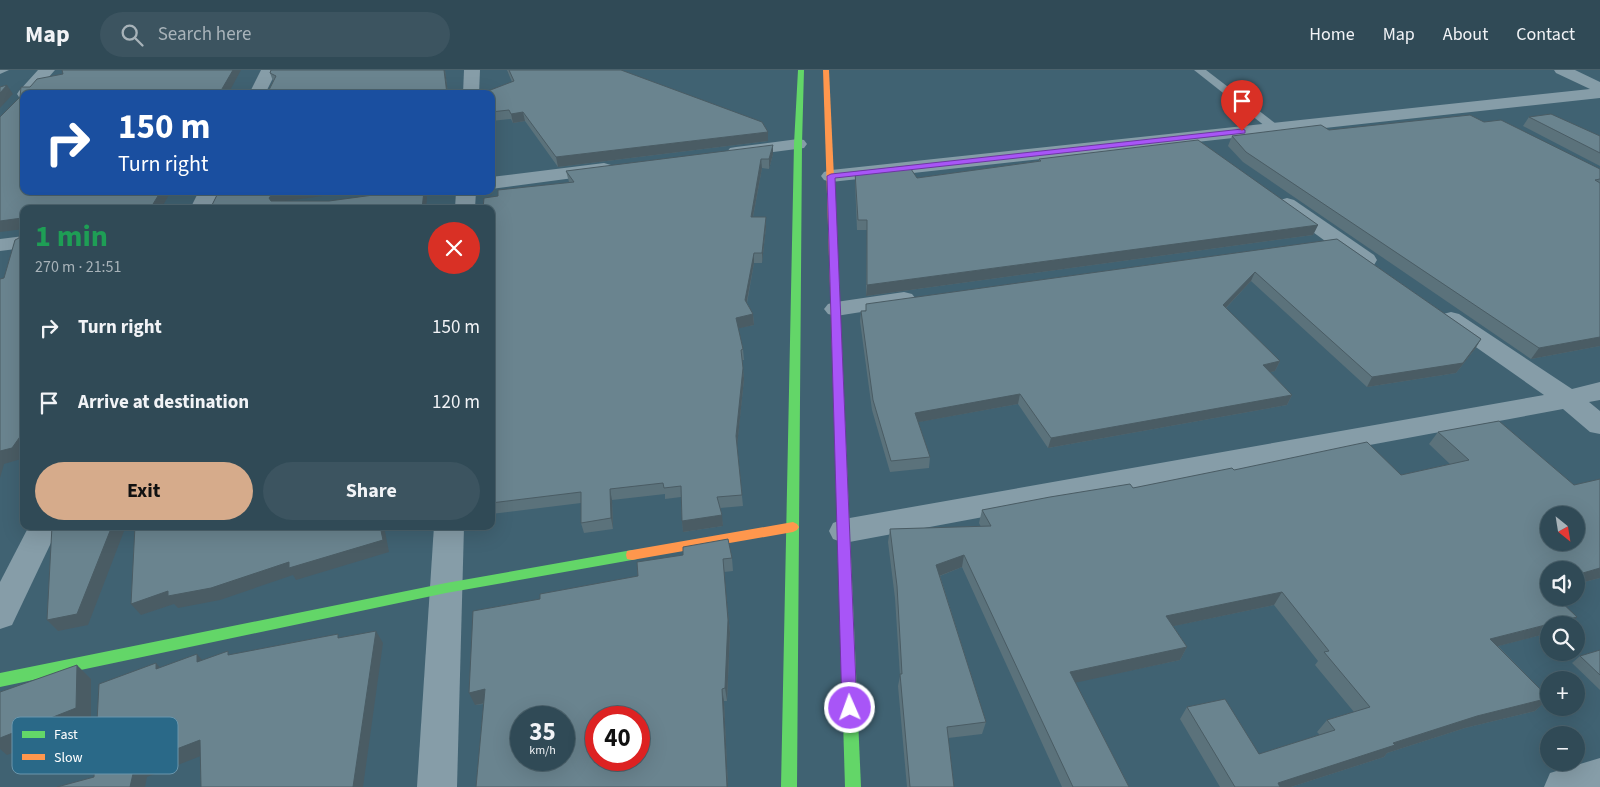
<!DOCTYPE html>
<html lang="en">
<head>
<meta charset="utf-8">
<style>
  :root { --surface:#304a56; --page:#3c5460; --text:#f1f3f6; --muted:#a8b3b9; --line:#4b626c; --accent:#d6ab8b }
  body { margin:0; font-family:"Source Sans 3",sans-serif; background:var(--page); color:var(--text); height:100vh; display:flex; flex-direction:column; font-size:19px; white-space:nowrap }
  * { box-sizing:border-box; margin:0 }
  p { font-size:16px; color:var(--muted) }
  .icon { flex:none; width:28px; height:28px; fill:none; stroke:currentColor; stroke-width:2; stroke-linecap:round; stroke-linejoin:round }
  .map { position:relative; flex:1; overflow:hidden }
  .drawer { position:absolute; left:20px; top:135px; width:475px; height:325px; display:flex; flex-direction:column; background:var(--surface); border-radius:10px; box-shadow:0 5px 20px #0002,0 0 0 1px var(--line) }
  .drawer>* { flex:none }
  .hud { position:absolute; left:20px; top:20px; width:475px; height:105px; border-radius:10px; box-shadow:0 5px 20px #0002,0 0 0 1px var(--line); background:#1a4fa0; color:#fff; overflow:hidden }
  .needle { width:32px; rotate:150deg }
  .controls { position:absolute; left:1540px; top:436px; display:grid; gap:10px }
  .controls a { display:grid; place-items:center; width:45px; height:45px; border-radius:50%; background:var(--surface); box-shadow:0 5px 20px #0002,0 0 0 1px var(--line); font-size:25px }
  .speed { position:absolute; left:510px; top:636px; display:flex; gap:10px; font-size:25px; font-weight:700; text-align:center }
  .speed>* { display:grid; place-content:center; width:65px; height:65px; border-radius:50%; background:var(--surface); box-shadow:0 5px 20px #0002,0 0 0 1px var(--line); line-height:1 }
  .speed small { font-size:12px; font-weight:400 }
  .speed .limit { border:8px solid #d22; background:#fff; color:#111 }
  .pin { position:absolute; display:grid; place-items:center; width:42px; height:42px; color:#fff; margin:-51px -21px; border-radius:50% 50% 50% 0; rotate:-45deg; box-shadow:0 0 5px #0007 }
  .pin .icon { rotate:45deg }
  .me { position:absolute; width:55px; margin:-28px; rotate:358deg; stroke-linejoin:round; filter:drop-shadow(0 0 4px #0008) }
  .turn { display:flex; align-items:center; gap:18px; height:105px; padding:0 15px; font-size:22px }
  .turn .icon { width:65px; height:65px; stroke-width:2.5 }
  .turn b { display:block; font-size:35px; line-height:42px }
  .round { display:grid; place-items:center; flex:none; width:52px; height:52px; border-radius:26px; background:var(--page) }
  .overview { display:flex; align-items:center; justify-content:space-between; height:85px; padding:0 15px }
  h1 { font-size:30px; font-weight:700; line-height:38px; color:#1e9e55 }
  .cta { display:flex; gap:10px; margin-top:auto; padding:10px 15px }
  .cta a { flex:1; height:58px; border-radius:30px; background:var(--accent); color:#111; font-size:20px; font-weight:700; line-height:58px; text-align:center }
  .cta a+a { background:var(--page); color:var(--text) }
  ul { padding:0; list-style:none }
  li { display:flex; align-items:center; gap:15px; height:75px; padding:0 15px }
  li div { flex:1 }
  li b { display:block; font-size:19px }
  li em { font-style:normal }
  header { display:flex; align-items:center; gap:30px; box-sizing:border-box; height:70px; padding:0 25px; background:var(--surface); border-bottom:1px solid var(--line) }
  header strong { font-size:24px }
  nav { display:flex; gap:28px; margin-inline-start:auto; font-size:18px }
  .search { width:350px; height:45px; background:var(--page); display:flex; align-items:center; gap:12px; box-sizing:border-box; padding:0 18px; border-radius:28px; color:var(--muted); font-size:19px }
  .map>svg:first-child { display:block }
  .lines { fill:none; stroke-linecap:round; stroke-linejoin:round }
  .lane { fill:#869da8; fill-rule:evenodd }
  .street { fill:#869da8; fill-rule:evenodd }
  .fast { fill:#63d668; fill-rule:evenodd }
  .slow { fill:#ff974d; fill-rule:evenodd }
  .wall { fill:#5b727b }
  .shaded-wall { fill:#4a5c64 }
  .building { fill:#6a848f; stroke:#4a5c64; fill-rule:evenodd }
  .route { fill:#a855f7; stroke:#6d37a1 }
  .key { fill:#2a6988; stroke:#6a96ac; stroke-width:1 }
  .key-label { font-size:14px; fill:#fff }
</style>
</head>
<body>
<header>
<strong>Map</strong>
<div class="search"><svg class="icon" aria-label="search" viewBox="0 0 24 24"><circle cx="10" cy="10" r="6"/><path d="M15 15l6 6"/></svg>Search here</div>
<nav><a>Home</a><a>Map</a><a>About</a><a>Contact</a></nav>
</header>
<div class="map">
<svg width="1600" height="717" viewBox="0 0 1600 717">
  <rect width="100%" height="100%" fill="#406272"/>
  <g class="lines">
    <!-- lane -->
    <g class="lane">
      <polygon points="0,0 9,0 0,4"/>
      <polygon points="1194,0 1206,0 1280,57 1278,60 1270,60"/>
    </g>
    <!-- street -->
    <g class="street">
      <polygon points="38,0 55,0 34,24 24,24 24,29 19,27 17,24 19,21"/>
      <polygon points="261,0 277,0 265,24 249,24"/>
      <polygon points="464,0 480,0 479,24 463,24"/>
      <polygon points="1554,0 1575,0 1600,12 1600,28 831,112 824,110 821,106 824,102 831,100 1590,19 1556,3"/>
      <polygon points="798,69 804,70 807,74 804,78 736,87 730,86 727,82 730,78 736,77"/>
      <polygon points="604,93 611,95 613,99 611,103 491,119 491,107"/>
      <polygon points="199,121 219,121 210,139 190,139"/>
      <polygon points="456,121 476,121 475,139 455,139"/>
      <polygon points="1287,128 1294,130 1374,185 1377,190 1374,195 1366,197 1358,195 1280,138 1277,134 1280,130"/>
      <polygon points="24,166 24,178 0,181 0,169"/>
      <polygon points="904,222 912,224 916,229 912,234 836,246 828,244 824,239 828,234 836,232"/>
      <polygon points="1451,242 1459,244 1572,319 1600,312 1600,330 1589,332 1600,341 1600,364 1590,362 1563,339 844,473 833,469 829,461 833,453 844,449 1544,325 1443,254 1439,249 1443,244"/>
      <polygon points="29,456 59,456 12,555 0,559 0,512"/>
      <polygon points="434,456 464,456 457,717 417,717"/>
      <polygon points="1600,688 1600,717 1544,717 1550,703"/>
    </g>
    <!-- fast -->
    <g class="fast">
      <polygon points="798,0 804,0 802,74 797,717 781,717 794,74"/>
      <polygon points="837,277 842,280 861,717 845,717 832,280"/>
      <polygon points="632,480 637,481 638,485 637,489 632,490 446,523 0,617 0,603 446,513"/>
    </g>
    <!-- slow -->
    <g class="slow">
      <polygon points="823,0 829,0 842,280 837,283 832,280"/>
      <polygon points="793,452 797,454 799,457 797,460 793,462 632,490 627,489 626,485 627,481 632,480"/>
    </g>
  </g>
  <!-- wall -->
  <g class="wall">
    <polygon points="271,0 445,0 448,24 267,24 273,11 270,3"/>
    <polygon points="507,0 621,0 768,62 768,71 558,97 525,51 513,53 511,49 491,51 491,24 512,12"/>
    <polygon points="1529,47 1600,66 1600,96 1523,56"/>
    <polygon points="1484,52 1600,99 1600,276 1531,289 1243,92 1228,76 1232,66 1329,60"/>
    <polygon points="773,84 769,99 762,98 753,147 766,147 766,157 762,193 754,193 747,233 753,244 754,255 738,258 743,279 744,290 742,290 744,309 737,375 743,436 720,438 723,456 683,462 681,427 665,429 665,424 612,430 613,459 584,463 581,453 581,433 491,444 491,139 569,112 566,101"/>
    <polygon points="1039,89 1318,155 1313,165 866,226 867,160 857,160 855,111 855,102 917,108 1039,91"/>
    <polygon points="1337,169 1481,269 1475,279 1456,303 1367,317 1251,211 1226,238 1280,291 1275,301 1270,302 1292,325 1287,335 1048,378 1018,334 918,352 930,387 929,398 890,402 872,340 860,251 861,241"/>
    <polygon points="1438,362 1574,415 1600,409 1600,508 1576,514 1576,500 1549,500 1549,563 1498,576 1549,628 1535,641 1465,658 1387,683 1384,687 1291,717 1220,717 1180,649 1187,637 1259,684 1320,665 1317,662 1327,650 1354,642 1315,595 1318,591 1274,535 1173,556 1187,577 1180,590 1075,612 1129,717 1062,717 962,497 940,506 986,652 982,664 948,668 954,717 907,717 898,616 900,606 895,528 888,472 890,459 981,457 979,453 982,440 1133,418 1234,400 1401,405 1450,394 1429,374"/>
    <polygon points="732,488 733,501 724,502 730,563 727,631 724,631 728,717 476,717 484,634 475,635 540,529 638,506 637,492"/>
    <polygon points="1600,580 1600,620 1572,593 1580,586"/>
  </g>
  <!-- shaded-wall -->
  <g class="shaded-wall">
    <polygon points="233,0 241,0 228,24 219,24"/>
    <polygon points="444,0 445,0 448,24 447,24"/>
    <polygon points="7,15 13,24 0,38 0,23"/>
    <polygon points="523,42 525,51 513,53 511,44"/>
    <polygon points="768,62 768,71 558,97 556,87"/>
    <polygon points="773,75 773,84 769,99 769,89"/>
    <polygon points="761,89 762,98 751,157 751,147"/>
    <polygon points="161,121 171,121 161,139 150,139"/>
    <polygon points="282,121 360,121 285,131 274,138 269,128 273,123"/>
    <polygon points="424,121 425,121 427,128 426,139 422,139"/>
    <polygon points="766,147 766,157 762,193 762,183"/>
    <polygon points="22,148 24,159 0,162 0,151"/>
    <polygon points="1318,155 1313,165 866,226 867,215"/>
    <polygon points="754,183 754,193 745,241 745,230"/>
    <polygon points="1255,202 1251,211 1219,245 1223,235"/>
    <polygon points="753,244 754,255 736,259 736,248"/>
    <polygon points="1600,267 1600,276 1531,289 1539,278"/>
    <polygon points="21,269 24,269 24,337 23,336"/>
    <polygon points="1481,269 1475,279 1456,303 1367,317 1372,307"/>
    <polygon points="1280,291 1275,301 1258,305 1263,295"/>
    <polygon points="743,298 744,309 737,377 736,366"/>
    <polygon points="1020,324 1018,334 914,353 915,343"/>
    <polygon points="1292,325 1287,335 1048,378 1051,368"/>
    <polygon points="24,361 24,385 21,389 4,394 0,408 0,381"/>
    <polygon points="610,419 612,430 613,459 611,448"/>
    <polygon points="722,445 723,456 683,462 682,451"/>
    <polygon points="112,456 126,456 88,555 58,561 47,550"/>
    <polygon points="380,456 384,456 389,482 296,510 293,505 220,530 178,538 174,534 141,545 131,534 168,521"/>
    <polygon points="964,485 962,497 934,508 936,495"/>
    <polygon points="723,489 730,563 727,631 725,618"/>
    <polygon points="1600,498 1600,508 1576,514 1576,505"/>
    <polygon points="1549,512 1549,521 1542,513"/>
    <polygon points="1282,522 1274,535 1160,559 1166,546"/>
    <polygon points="1577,547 1568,555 1549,555 1549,563 1479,581 1490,569"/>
    <polygon points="376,561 383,573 363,717 353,717"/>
    <polygon points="1187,577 1180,590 1065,615 1070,602"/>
    <polygon points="197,584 207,596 197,592"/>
    <polygon points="156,593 167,605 156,599"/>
    <polygon points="77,595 91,609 91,652 7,685 0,679 0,668"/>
    <polygon points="485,619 491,632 475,635 469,623"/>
    <polygon points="722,619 724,631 728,717 727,717"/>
    <polygon points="1549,628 1535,641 1465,658 1387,683 1384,687 1291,717 1274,717 1278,713 1393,673 1477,646"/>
    <polygon points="200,670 211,682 147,707 145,717 130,717 135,695"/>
  </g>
  <!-- building -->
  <g class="building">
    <polygon points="62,0 233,0 219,24 24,24 24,121 161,121 150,139 24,139 24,269 21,269 23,336 24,335 24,361 12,378 0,381 0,209 4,208 15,170 19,168 22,148 0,151 0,47 20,27 21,17 30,17 37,9 63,4"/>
    <polygon points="271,0 444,0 447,24 267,24 276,6 270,3"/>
    <polygon points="509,0 621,0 762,52 768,62 556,87 523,42 511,44 509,40 491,42 491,24 480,24 514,11"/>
    <polygon points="7,15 0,23 0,17"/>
    <polygon points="1551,44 1600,66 1600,83 1529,47"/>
    <polygon points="1470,45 1484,52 1501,50 1600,99 1600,109 1595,110 1600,113 1600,267 1539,278 1246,82 1232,66 1321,55 1329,60"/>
    <polygon points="1198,70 1318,155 867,215 867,150 858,150 855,102 909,96 917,108 1041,91 1039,89"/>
    <polygon points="773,75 769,89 761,89 751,147 766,147 762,183 754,183 745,230 753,244 736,248 743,279 741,280 743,298 736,366 742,425 717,427 722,445 682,451 681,416 664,418 663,413 610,419 611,448 581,453 581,422 491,433 491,139 483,139 484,128 498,126 498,120 574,112 566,101"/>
    <polygon points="219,121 282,121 273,123 269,128 271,131 329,131 403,121 424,121 422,139 210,139"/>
    <polygon points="1337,169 1481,269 1463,293 1372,307 1255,202 1223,235 1280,291 1263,295 1292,325 1051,368 1020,324 915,343 930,387 891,391 873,330 861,241 866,241 866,234"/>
    <path d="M1499,351L1574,415L1600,409V498L1576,505V500H1549V512L1542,513L1549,520V528H1557L1577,547L1490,569L1549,628L1477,646L1393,673L1395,675L1278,713L1280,717H1235L1187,637L1225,629L1259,684L1335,660L1327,650L1370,637L1324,582L1329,581L1282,522L1166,546L1187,577L1070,602L1129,717H1073L964,485L936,495L986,652L947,657L954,717H910L900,604H902L897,516L890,459L991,456L982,440L1050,427L1130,414L1133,418L1232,398L1234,400L1367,372L1401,405L1469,390L1438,362ZM1549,445H1576V472H1549Z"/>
    <polygon points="52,456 112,456 77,544 47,550"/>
    <polygon points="135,456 380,456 383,470 289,498 289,492 211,518 168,526 168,521 131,534"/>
    <path d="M728,469L732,488L723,489L728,550L725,618L722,619L727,717H476L485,619L469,623L473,541L540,529V524L638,506L637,492L683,485V477ZM521,648H564V690H521ZM596,648H639V690H596Z"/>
    <polygon points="376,561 353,717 201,717 200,670 135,695 130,717 57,717 94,707 99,614 156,593 156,599 197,584 197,592 228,581 228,585 338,564 338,568"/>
    <polygon points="1600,580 1600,605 1580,586"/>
    <polygon points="77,595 76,638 0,668 0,622"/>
  </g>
  <!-- route -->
  <polygon class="route" points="1242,59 1245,60 1245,63 835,108 857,638 855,643 850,645 844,643 842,638 827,106 831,104"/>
  <!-- legend -->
  <rect x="12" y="647" width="166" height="57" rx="8" class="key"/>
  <rect x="22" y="661" width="23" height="7" fill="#63d668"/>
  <rect x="22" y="684" width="23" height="6" fill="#ff974d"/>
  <g class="key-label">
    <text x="54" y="669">Fast</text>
    <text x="54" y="692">Slow</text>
  </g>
</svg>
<div class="controls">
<a><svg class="needle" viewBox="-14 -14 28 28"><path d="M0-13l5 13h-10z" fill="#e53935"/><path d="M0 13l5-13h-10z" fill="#a8b3b9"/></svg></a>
<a><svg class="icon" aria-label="sound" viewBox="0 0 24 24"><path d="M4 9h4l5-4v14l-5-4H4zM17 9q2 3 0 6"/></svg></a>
<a><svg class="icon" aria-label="search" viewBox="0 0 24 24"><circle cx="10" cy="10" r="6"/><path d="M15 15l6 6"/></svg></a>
<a>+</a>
<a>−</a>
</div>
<div class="speed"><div>35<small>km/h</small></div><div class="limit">40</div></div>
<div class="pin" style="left:1242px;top:61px;background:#d93025"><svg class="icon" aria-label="arrive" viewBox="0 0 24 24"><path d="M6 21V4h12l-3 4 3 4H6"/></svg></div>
<svg class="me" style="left:850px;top:638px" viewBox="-20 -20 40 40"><circle r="17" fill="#a855f7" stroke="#fff" stroke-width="3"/><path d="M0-11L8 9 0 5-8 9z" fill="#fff"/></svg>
<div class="hud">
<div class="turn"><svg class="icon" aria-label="right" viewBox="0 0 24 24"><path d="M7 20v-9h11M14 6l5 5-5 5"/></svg><div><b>150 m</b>Turn right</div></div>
</div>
<section class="drawer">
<div class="overview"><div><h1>1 min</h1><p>270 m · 21:51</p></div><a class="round" style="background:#d93025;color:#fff"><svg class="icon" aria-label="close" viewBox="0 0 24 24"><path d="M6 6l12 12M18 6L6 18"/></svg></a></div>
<ul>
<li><svg class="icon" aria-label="right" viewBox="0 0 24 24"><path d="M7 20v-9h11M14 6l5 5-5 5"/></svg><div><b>Turn right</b></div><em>150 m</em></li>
<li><svg class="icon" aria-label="arrive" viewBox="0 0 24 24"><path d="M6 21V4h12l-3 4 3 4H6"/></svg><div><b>Arrive at destination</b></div><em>120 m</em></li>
</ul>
<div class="cta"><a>Exit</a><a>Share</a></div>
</section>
</div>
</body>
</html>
